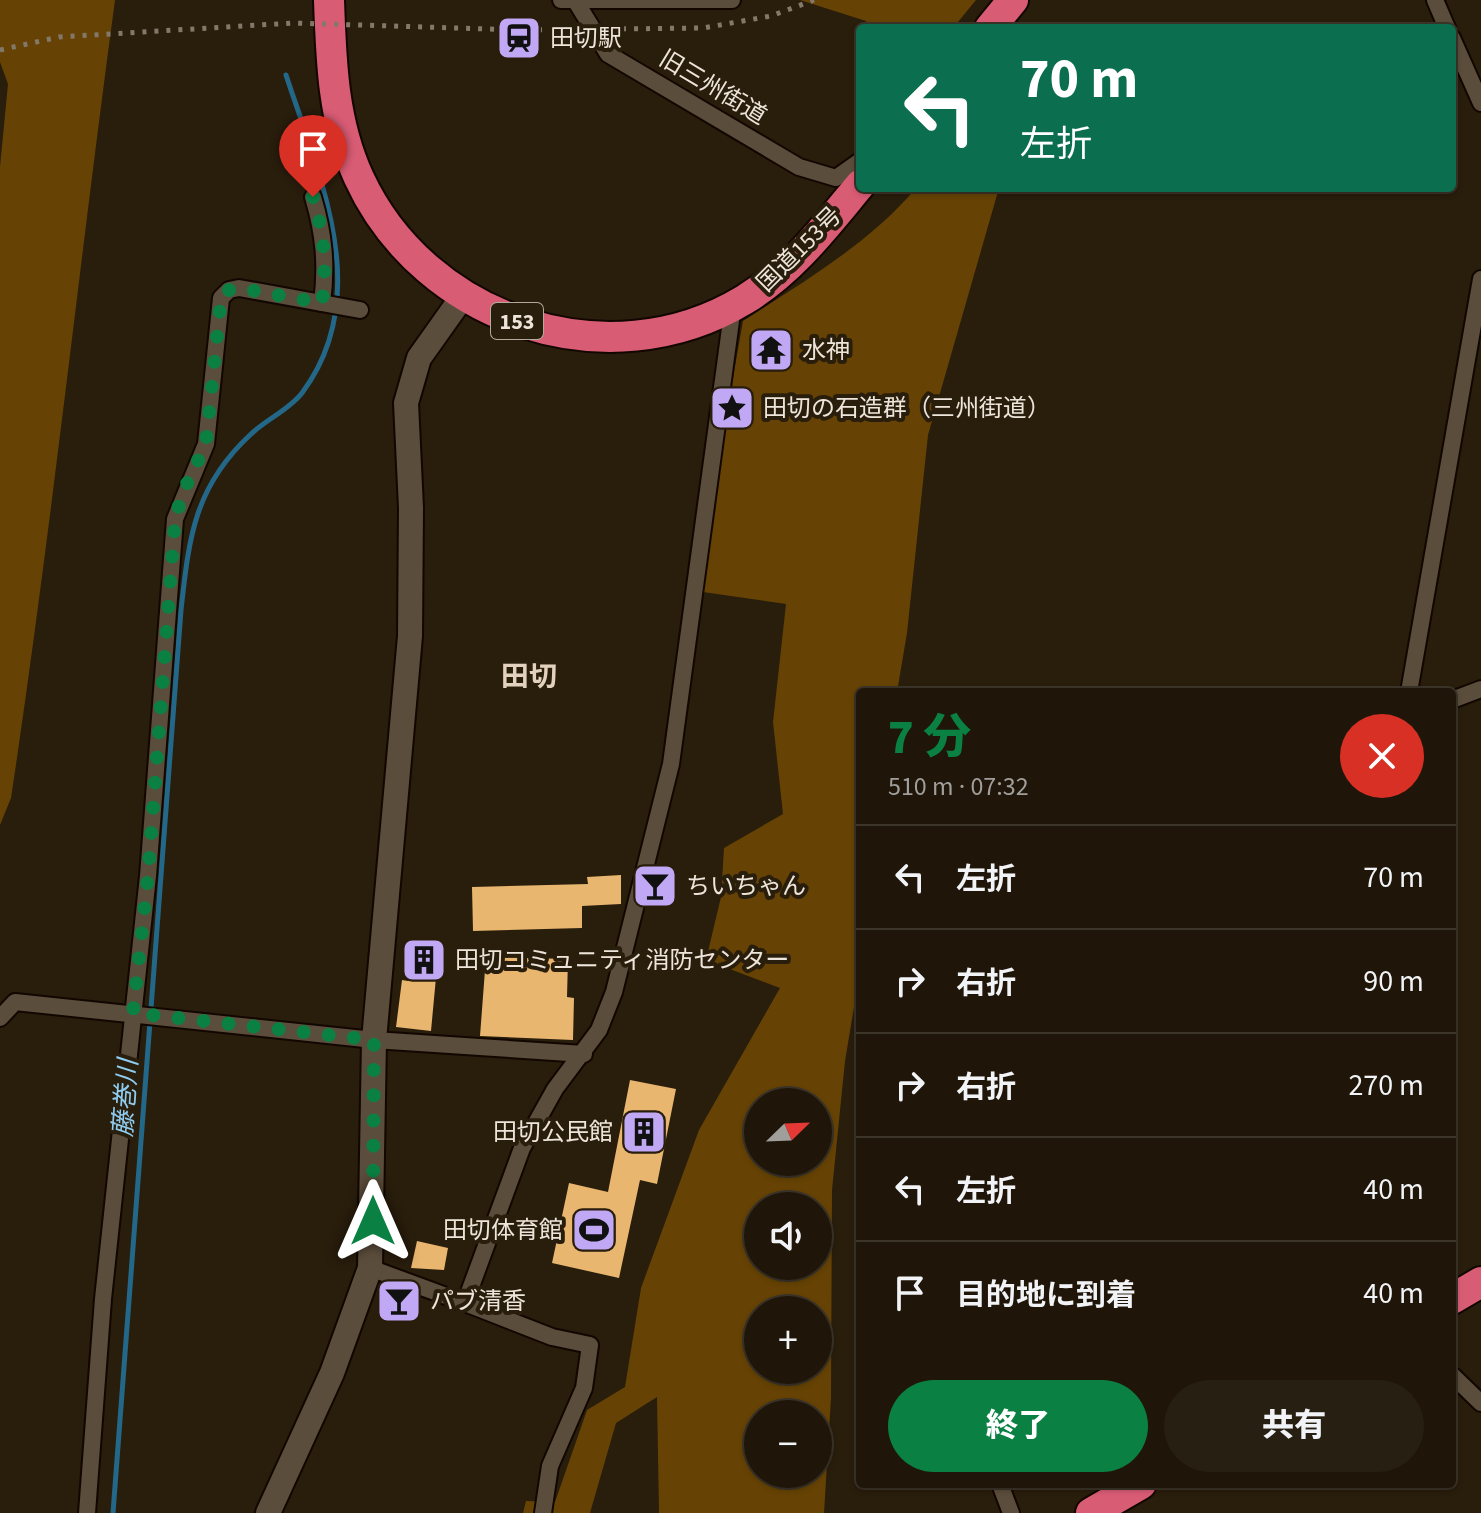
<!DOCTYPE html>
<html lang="ja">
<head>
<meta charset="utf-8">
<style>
  :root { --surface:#1f1609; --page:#271f12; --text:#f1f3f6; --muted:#a19f9c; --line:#3c352a; --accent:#0b8043 }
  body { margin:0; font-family:"Source Sans 3","Noto Sans JP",sans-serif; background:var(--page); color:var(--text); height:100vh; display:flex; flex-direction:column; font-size:30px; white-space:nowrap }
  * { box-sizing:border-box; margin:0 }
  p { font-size:26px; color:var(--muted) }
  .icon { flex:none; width:44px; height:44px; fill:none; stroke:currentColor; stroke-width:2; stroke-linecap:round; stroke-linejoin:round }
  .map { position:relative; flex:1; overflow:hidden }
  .details { position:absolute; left:856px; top:688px; width:600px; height:800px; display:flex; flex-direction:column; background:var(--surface); border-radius:8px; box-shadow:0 2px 6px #0004,0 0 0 2px var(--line) }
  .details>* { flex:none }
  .hud { position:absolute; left:856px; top:24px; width:600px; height:168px; border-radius:8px; box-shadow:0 2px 6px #0004,0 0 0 2px var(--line); background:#0b6e4f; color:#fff; overflow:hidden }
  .needle { width:52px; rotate:67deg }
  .buttons { position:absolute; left:744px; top:1088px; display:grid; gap:16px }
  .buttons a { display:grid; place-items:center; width:88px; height:88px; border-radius:50%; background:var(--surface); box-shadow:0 2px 6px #0004,0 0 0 2px var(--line); font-size:40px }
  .pin { position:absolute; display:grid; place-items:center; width:68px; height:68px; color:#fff; margin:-82px -34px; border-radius:50% 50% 50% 0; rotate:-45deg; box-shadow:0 0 8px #0007 }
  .pin .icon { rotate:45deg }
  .me { position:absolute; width:88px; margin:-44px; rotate:0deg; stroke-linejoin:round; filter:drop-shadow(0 0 6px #0008) }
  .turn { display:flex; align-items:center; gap:28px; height:168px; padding:0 32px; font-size:36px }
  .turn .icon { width:104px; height:104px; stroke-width:2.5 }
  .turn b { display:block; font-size:56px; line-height:68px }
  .round { display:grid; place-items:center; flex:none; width:84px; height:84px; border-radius:42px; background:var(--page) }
  .summary { display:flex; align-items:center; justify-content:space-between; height:136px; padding:0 32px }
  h1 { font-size:48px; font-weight:800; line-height:60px; color:var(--accent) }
  .action { display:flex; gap:16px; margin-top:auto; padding:16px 32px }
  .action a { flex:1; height:92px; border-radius:48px; background:var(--accent); color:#fff; font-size:32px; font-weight:800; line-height:92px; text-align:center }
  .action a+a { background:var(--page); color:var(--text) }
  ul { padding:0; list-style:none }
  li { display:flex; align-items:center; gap:24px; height:104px; padding:0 32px; border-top:2px solid var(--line) }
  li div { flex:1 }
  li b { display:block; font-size:30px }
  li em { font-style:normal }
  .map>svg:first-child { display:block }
  .forest { fill:#664304; fill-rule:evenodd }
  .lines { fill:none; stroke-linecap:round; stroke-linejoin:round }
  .stream { stroke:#246889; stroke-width:5 }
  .building { fill:#e9b670 }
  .street-casing { stroke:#120700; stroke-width:20 }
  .secondary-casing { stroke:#120700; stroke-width:28 }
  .highway-casing { stroke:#120700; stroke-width:34 }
  .street { stroke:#5b4d3b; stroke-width:16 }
  .secondary { stroke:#5b4d3b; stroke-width:24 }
  .highway { stroke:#d95c75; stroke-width:30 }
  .rail { stroke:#83796b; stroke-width:5; stroke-dasharray:4 8; stroke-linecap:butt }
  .route { stroke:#0b8043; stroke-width:14; stroke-dasharray:0 25.2 }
  .labels { text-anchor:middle; stroke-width:8; stroke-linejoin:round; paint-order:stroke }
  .shield { fill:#291d0c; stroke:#b3a99c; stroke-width:2 }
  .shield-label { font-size:22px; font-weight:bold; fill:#eee5da }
  .poi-label { font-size:24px; fill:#eee5da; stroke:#291d0c; text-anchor:start }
  .street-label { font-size:24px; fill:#eee5da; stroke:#291d0c }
  .water-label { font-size:26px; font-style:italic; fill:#8ecdf1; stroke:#291d0c }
  .quarter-label { font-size:28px; font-weight:bold; fill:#e2d1bc; stroke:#291d0c }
</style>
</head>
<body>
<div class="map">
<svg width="1481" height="1513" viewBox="0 0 1481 1513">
  <rect width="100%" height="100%" fill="#291d0c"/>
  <!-- forest -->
  <g class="forest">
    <path d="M0,0H115C79,266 51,533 11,798L0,825V167L8,84L0,62Z"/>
    <polygon points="800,0 976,0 953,28 870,28 866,21"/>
    <path d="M916,188H999L928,435L907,633L897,692H860V971L845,1061L832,1190L831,1398L824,1513H659L657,1397L616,1423L590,1513H523L526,1501L555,1502L587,1410L625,1387L641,1288L699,1130L780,988L706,960L721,897L724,848L783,814L773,722L786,604L703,592L718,462L743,321C803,282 870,243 916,188ZM758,1102H818V1162H758ZM758,1206H818V1266H758ZM758,1310H818V1370H758ZM758,1414H818V1474H758Z"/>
  </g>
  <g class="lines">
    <!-- stream -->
    <path class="stream" d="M113,1513L181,610C189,538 194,487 250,435C265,420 289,410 302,393C375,296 319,176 286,75"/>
  </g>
  <!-- building -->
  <g class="building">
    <polygon points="656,871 665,872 661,905 648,903"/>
    <polygon points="621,875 621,904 582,906 582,928 473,931 472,887 588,884 587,877"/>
    <polygon points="410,955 438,956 431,1031 396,1027 402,980 408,981"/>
    <polygon points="486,957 568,959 567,997 574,998 573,1040 480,1036"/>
    <polygon points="630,1080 676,1089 657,1184 640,1180 619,1278 552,1263 569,1183 608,1192"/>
    <polygon points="417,1241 448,1248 444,1270 411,1268"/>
    <polygon points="388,1288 411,1297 407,1315 382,1306"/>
  </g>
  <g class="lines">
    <!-- street casing -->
    <g class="street-casing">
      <g id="street">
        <polyline points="561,0 732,0"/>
        <polyline points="575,0 608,54 799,167 836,178 860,161"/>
        <polyline points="1435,0 1447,28"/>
        <polyline points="1452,38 1481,103"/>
        <path d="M313,197C324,234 327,265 322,303"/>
        <polyline points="1409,692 1481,279"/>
        <polyline points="1452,700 1481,689"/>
        <polyline points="0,1018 15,1002 374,1040 584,1054"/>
        <polyline points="370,1268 465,1303"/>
        <polyline points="1452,1375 1481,1403"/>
        <polyline points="1000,1484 1011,1513"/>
        <polyline points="87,1513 103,1299 148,876 175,519 206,444 221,298 229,290 239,288 360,310"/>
        <polyline points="543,1513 550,1466 584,1388 590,1345 552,1337 465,1303 522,1148 555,1089 599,1030 614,992 671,764 733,306"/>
      </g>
    </g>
    <!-- secondary casing -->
    <g class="secondary-casing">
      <polyline id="secondary" points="268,1513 332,1373 370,1268 374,1040 410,636 411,508 406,403 419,358 463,296"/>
    </g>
    <!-- highway casing -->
    <g class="highway-casing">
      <g id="highway">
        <path d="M329,0C331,61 333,122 359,178C425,321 608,382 744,300C792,271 825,227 860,185"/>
        <polyline points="990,28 1013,0"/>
        <polyline points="1452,1299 1481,1282"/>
        <polyline points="1091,1513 1141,1484"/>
      </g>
    </g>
    <!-- street -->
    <use href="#street" class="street"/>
    <!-- secondary -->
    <use href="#secondary" class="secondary"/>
    <!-- highway -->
    <use href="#highway" class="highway"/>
    <!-- rail -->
    <polyline class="rail" points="0,50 59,37 293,23 521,30 703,28 771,16 814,0"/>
  </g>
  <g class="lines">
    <!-- route -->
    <path class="route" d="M313,197C324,234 327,265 322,303L239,288L229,290L221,298L206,444L183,492L175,519L148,876L133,1013L374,1040L373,1221"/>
  </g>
  <!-- icons -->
  <defs>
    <g id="station-square" transform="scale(2.3)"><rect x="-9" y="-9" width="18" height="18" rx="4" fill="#c0a8f4" stroke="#291d0c"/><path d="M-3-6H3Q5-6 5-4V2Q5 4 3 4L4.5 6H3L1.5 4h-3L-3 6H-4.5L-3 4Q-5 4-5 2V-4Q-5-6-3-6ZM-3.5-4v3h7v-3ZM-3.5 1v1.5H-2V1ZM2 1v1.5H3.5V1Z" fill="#111"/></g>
    <g id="temple-square" transform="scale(2.3)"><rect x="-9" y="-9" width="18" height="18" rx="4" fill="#c0a8f4" stroke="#291d0c"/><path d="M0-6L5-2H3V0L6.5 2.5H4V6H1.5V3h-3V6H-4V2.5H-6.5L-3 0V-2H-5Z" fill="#111"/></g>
    <g id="sight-square" transform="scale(2.3)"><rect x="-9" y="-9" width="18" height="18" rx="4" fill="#c0a8f4" stroke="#291d0c"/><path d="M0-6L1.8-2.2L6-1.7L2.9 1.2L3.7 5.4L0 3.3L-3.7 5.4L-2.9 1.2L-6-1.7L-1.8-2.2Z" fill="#111"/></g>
    <g id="bar-square" transform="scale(2.3)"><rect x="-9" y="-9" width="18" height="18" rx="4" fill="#c0a8f4" stroke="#291d0c"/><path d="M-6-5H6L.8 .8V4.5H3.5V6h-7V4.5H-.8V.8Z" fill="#111"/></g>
    <g id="building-square" transform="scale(2.3)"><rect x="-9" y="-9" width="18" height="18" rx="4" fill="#c0a8f4" stroke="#291d0c"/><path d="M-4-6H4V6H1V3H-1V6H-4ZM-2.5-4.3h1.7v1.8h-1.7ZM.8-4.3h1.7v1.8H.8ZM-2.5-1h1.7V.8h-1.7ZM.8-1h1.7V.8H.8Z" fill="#111"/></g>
    <g id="stadium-square" transform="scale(2.3)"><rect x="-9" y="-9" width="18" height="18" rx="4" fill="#c0a8f4" stroke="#291d0c"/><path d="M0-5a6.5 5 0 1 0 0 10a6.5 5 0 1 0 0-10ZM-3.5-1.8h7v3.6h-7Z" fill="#111"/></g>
  </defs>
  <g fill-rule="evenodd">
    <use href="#station-square" x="519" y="38"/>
    <use href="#temple-square" x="771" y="350"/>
    <use href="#sight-square" x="732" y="408"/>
    <use href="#bar-square" x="655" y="886"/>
    <use href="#building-square" x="424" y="960"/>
    <use href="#building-square" x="644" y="1132"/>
    <use href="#stadium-square" x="594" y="1230"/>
    <use href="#bar-square" x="399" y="1301"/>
  </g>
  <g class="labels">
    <!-- shield labels -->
    <rect class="shield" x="491" y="303" width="52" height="36" rx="6"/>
    <g class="shield-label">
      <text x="517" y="329">153</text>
    </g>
    <!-- poi labels -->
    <g class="poi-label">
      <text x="550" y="46">田切駅</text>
      <text x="802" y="358">水神</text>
      <text x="763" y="416">田切の石造群（三州街道）</text>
      <text x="686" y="894">ちいちゃん</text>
      <text x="455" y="968">田切コミュニティ消防センター</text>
      <text x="613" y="1140" text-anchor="end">田切公民館</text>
      <text x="563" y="1238" text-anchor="end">田切体育館</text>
      <text x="430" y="1309">パブ清香</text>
    </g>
    <!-- street labels -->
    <g class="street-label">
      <text transform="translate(713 87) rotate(31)" y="8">旧三州街道</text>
      <text transform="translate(799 249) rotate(-45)" y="8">国道153号</text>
    </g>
    <!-- water labels -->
    <g class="water-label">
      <text transform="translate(125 1098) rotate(-86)" y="9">藤巻川</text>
    </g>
    <!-- quarter labels -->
    <g class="quarter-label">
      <text x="529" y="686">田切</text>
    </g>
  </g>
</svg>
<div class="buttons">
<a><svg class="needle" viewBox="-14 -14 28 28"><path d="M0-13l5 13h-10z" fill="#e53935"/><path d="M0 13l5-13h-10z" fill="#a19f9c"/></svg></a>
<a><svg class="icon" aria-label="sound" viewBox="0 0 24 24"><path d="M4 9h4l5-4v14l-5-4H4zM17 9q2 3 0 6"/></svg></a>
<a>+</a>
<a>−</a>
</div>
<div class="pin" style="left:313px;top:197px;background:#d93025"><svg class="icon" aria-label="arrive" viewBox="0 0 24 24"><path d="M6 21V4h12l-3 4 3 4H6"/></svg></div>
<svg class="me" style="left:373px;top:1221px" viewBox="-20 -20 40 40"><path d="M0-17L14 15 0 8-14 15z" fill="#0b8043" stroke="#fff" stroke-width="4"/></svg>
<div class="hud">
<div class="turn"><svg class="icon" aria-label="left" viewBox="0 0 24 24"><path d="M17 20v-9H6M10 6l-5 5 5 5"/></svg><div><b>70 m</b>左折</div></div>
</div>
<section class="details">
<div class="summary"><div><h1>7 分</h1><p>510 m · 07:32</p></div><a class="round" style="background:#d93025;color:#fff"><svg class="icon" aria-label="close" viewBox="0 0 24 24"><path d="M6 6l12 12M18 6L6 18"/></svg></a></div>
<ul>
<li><svg class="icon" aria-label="left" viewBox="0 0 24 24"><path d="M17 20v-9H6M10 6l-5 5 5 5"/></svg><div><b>左折</b></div><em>70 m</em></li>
<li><svg class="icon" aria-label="right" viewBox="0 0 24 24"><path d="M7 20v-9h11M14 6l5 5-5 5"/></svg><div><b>右折</b></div><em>90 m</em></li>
<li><svg class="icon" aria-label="right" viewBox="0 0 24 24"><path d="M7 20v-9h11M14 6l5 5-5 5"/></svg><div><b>右折</b></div><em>270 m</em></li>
<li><svg class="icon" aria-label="left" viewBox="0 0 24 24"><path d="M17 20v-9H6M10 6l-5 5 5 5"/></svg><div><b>左折</b></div><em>40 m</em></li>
<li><svg class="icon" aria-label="arrive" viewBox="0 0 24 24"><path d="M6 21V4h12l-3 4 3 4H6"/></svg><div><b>目的地に到着</b></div><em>40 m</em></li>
</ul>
<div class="action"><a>終了</a><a>共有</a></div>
</section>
</div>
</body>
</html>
